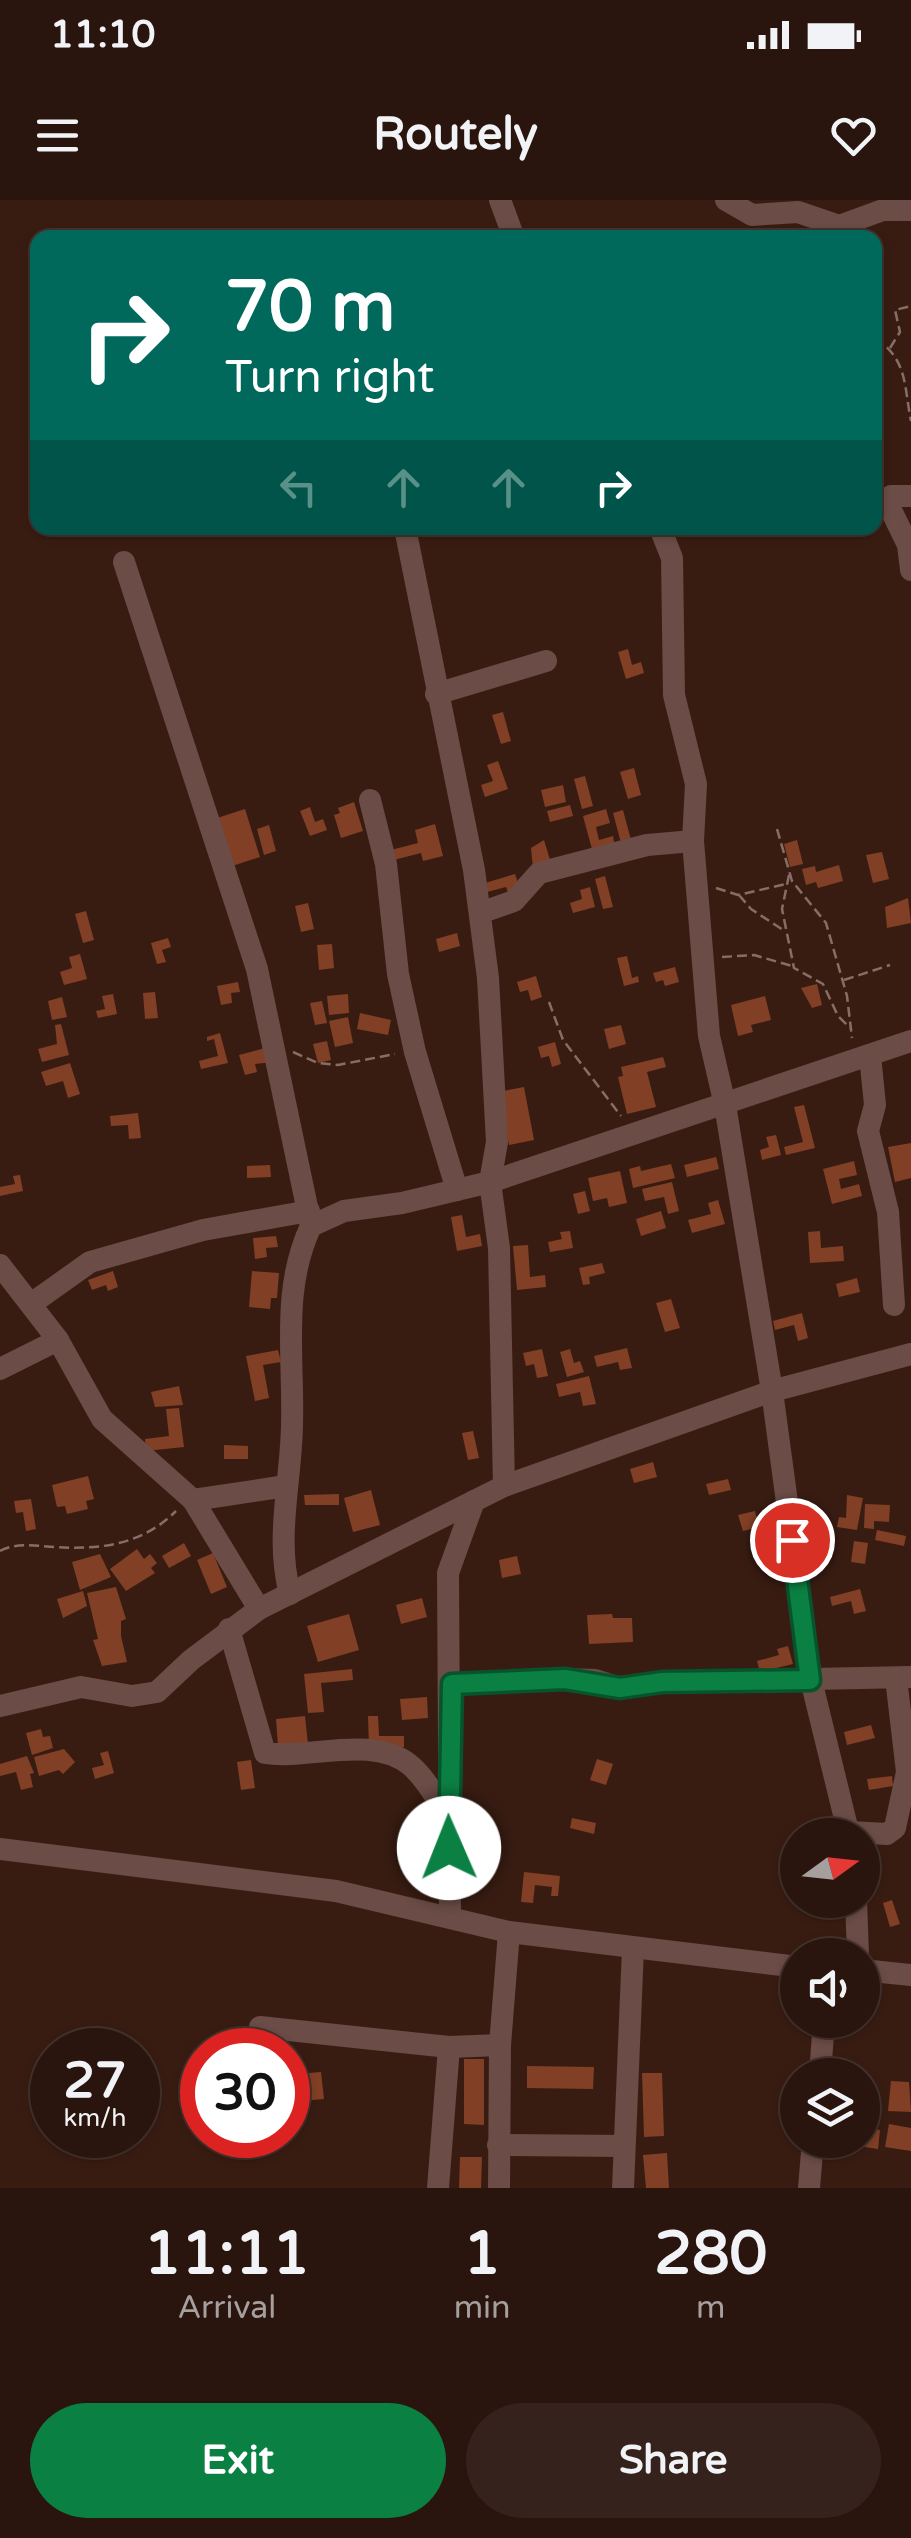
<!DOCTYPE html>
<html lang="en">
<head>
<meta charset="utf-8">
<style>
  :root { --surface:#2a150e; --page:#36221c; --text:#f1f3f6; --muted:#a59f9e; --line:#46342e; --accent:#0b8043 }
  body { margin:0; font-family:"Varela Round",sans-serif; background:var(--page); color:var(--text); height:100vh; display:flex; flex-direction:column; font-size:38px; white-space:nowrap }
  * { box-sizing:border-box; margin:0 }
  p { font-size:32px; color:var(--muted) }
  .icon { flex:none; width:55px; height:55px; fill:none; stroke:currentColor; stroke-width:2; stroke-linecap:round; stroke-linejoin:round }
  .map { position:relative; height:1988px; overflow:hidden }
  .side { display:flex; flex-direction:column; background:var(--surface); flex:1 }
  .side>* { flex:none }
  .hud { position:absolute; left:30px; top:30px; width:852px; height:305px; border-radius:20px; box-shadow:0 2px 8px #0004,0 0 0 2px var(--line); background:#00695c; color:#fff; overflow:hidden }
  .needle { width:65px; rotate:75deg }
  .fabs { position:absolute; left:780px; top:1618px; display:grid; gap:20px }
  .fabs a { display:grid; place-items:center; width:100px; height:100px; border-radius:50%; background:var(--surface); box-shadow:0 2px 8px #0004,0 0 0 2px var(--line); font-size:50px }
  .speed { position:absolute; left:30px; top:1828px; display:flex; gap:20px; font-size:50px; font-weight:700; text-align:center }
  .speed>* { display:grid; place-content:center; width:130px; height:130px; border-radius:50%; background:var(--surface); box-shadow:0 2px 8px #0004,0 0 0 2px var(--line); line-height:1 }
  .speed small { font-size:25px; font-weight:400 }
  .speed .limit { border:15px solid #d22; background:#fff; color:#111 }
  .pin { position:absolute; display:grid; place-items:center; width:85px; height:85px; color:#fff; margin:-42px; border:5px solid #fff; border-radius:50%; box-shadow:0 2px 10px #0007 }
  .me { position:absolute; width:110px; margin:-55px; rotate:359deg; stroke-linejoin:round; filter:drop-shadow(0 0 8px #0008) }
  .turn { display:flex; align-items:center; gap:35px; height:210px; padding:0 30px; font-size:45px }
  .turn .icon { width:130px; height:130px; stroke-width:2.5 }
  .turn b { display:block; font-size:70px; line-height:85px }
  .lanes { display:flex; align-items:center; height:95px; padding:0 30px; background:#0003; justify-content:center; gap:50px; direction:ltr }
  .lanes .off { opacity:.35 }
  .eta { display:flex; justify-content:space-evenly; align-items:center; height:170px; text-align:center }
  .eta b { font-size:60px; font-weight:800; line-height:70px }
  .primary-button { display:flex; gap:20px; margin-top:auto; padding:20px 30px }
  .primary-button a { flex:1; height:115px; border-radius:60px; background:var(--accent); color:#fff; font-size:40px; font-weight:800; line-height:115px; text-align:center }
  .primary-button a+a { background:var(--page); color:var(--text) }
  .status { display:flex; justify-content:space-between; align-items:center; height:70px; padding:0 50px; background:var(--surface); direction:ltr }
  .status svg { height:28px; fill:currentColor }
  header { display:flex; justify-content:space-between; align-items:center; height:130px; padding:0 30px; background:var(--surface); font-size:45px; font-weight:800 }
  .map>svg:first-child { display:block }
  .building { fill:#813f25 }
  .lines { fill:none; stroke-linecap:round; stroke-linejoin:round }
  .path { stroke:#876e65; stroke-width:2.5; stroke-dasharray:10 5; stroke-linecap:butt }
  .minor { stroke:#6b4c46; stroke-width:22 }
  .route-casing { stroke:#07532c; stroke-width:25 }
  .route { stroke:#0b8043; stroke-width:18 }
</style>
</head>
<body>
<div class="status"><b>11:10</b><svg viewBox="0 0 49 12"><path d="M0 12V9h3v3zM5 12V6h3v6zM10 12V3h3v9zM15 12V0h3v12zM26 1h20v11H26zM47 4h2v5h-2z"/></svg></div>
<header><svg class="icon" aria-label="menu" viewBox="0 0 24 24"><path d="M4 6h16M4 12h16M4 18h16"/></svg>Routely<svg class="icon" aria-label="heart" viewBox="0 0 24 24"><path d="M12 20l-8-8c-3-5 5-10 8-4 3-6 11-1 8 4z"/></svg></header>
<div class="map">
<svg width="911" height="1988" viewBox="0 0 911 1988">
  <rect width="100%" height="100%" fill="#381c12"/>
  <!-- building -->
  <g class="building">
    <polygon points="628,449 632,465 641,462 644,473 626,479 618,452"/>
    <polygon points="503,512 511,541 501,544 492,515"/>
    <polygon points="498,561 508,589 485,597 481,585 493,581 487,565"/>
    <polygon points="634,568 641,595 628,599 620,572"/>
    <polygon points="585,576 593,606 582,609 574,579"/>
    <polygon points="563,585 566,602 545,607 541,590"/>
    <polygon points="354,602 363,631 341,638 334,615 340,613 338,608"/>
    <polygon points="570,605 573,616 550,622 547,611"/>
    <polygon points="310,607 315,622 323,619 327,630 310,636 300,611"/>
    <polygon points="245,609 260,657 232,666 217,618"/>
    <polygon points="606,609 610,623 596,627 599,640 613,636 615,647 593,653 583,616"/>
    <polygon points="623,610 631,640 621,643 613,613"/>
    <polygon points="435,624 443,656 423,661 421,653 394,660 391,650 418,643 415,630"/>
    <polygon points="269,625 276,651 264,655 257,629"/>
    <polygon points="544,640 551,663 533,668 531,648"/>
    <polygon points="797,640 803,664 790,667 784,644"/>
    <polygon points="882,652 889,679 873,683 866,655"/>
    <polygon points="839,665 843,681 818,688 816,682 806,685 802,669 815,666 816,672"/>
    <polygon points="515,674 521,692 509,696 506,687 487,692 485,683"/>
    <polygon points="605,676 613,707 603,709 595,679"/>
    <polygon points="590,687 595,707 573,713 570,703 582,699 580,690"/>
    <polygon points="908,698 911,723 887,728 885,707"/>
    <polygon points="308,703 314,729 301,732 295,706"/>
    <polygon points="86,711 94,740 83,743 75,714"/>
    <polygon points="457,733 460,746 439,752 436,739"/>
    <polygon points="168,738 171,747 162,750 166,762 157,764 151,743"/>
    <polygon points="332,744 334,768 319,770 317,745"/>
    <polygon points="80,754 87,779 64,785 60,772 72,768 69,757"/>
    <polygon points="627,756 632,778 638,776 639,782 624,786 617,758"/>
    <polygon points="675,767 679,782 665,786 663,780 656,782 653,773"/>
    <polygon points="536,776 542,797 531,801 528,790 520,792 517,782"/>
    <polygon points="238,782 240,792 231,793 232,803 221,805 217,786"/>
    <polygon points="817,784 822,805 812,808 801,788"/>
    <polygon points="155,792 158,818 145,819 143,793"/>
    <polygon points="113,794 117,814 98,818 96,811 105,809 102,796"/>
    <polygon points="348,794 349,813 329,815 327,796"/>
    <polygon points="765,796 771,820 751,825 753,832 738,836 731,805"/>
    <polygon points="62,797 67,817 52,820 48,801"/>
    <polygon points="322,801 327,823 315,825 310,803"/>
    <polygon points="360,813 391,820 388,835 357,829"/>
    <polygon points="348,817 353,843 335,847 329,821"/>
    <polygon points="61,824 69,855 42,862 38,849 57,844 55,825"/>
    <polygon points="621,825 626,844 609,849 604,829"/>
    <polygon points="220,833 228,863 201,869 199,861 218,856 214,839 207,841 207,837"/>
    <polygon points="327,841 331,860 318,863 313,844"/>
    <polygon points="555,842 561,864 552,867 549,856 541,858 538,847"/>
    <polygon points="269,847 273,862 255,864 257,872 245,875 239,855"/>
    <polygon points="663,857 666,867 647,872 656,907 627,914 618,877 623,876 621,867"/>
    <polygon points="70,863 80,894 68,898 63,881 46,886 41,872"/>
    <polygon points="524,887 534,940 509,945 498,892"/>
    <polygon points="804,905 815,948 786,955 784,947 803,942 794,907"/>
    <polygon points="138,913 141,938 129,939 128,925 111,926 110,916"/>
    <polygon points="776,935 781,955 762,960 760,950 769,947 766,937"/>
    <polygon points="911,943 911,978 895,982 888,947"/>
    <polygon points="716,957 719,969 687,977 684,965"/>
    <polygon points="854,961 857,975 839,979 841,989 859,984 862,996 832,1004 823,969"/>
    <polygon points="671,964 675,978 633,988 629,969 640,966 641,971"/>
    <polygon points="270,965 271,977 247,978 247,966"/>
    <polygon points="620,971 627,1003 609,1007 607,998 593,1001 588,978"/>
    <polygon points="20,975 23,991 0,996 0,987 15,984 13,976"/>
    <polygon points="672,982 679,1011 668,1014 664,997 645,1001 642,989"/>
    <polygon points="585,991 590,1011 578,1014 573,994"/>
    <polygon points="718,1000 725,1024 692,1033 688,1020 711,1014 708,1003"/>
    <polygon points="661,1011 666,1028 641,1036 636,1019"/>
    <polygon points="462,1015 466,1037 480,1034 482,1046 457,1051 451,1017"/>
    <polygon points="570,1031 573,1048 550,1052 548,1042 562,1039 560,1032"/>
    <polygon points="820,1031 821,1048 843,1046 844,1061 810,1063 808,1032"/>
    <polygon points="276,1036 278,1047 266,1048 267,1057 255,1059 253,1038"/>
    <polygon points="528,1045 530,1077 545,1075 546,1087 517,1090 513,1046"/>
    <polygon points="602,1063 605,1073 589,1077 590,1084 583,1085 579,1068"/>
    <polygon points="113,1071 118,1087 108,1091 106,1085 92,1090 88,1080"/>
    <polygon points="252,1071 279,1073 277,1098 271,1098 270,1109 249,1107"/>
    <polygon points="857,1078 860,1092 839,1097 836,1084"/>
    <polygon points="671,1099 680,1128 665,1132 656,1103"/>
    <polygon points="802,1113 808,1138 798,1141 794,1125 775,1130 773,1121"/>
    <polygon points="627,1148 632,1168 620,1170 618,1162 597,1167 594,1156"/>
    <polygon points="542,1149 548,1176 537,1178 534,1164 526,1166 523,1153"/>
    <polygon points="570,1149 574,1163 580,1161 584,1172 567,1177 560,1152"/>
    <polygon points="278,1150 281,1162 263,1165 269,1198 255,1201 246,1156"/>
    <polygon points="589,1176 596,1204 583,1206 580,1192 559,1197 556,1184"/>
    <polygon points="179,1186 183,1205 155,1207 151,1192"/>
    <polygon points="179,1208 184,1247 146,1251 145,1239 169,1236 166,1209"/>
    <polygon points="473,1231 479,1258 468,1260 462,1233"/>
    <polygon points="224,1245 248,1246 248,1259 224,1259"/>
    <polygon points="653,1262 657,1277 634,1283 630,1269"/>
    <polygon points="88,1276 94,1299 86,1301 88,1309 67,1314 65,1306 57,1307 52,1285"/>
    <polygon points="728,1279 731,1290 709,1295 706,1284"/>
    <polygon points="371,1290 380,1325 353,1332 344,1298"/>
    <polygon points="339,1294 339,1305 305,1305 304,1295"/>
    <polygon points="847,1295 863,1298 857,1330 837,1327 839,1317 846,1318"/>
    <polygon points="31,1299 36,1329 26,1331 23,1312 16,1313 14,1301"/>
    <polygon points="865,1304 890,1305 889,1322 874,1321 874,1329 864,1328"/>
    <polygon points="755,1311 759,1327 743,1331 738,1315"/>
    <polygon points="877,1330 906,1336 904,1346 875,1340"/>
    <polygon points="854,1341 868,1343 865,1364 851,1362"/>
    <polygon points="184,1343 191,1356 169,1368 162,1356"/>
    <polygon points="137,1349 144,1359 150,1354 157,1363 151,1368 155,1373 126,1391 110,1369"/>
    <polygon points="213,1353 227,1387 211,1394 197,1360"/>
    <polygon points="100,1354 111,1377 80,1390 72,1362"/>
    <polygon points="517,1356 521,1374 502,1378 499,1360"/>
    <polygon points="116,1387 126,1419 121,1421 121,1436 127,1462 102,1466 93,1440 98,1439 87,1393"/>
    <polygon points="860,1389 866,1411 854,1414 851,1401 832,1406 830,1397"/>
    <polygon points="83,1391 87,1406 63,1418 57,1399"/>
    <polygon points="422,1398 427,1417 401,1424 396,1405"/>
    <polygon points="349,1414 359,1450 318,1462 307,1426"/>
    <polygon points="612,1414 613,1418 632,1418 633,1442 589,1444 587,1415"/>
    <polygon points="788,1446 793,1464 760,1472 757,1461 779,1455 777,1449"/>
    <polygon points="352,1469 353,1480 321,1483 324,1512 308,1513 304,1474"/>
    <polygon points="427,1497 428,1518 402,1520 400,1499"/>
    <polygon points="305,1516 308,1544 278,1547 276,1519"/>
    <polygon points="368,1516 378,1516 379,1536 404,1536 404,1547 369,1548"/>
    <polygon points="871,1525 875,1538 847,1545 844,1532"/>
    <polygon points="41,1529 43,1537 50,1536 53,1548 32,1555 26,1533"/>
    <polygon points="64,1549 75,1562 63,1574 59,1570 39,1576 34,1557"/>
    <polygon points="108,1551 114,1573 95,1579 92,1568 104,1565 100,1553"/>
    <polygon points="27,1556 34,1573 30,1574 33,1587 21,1590 16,1572 0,1576 0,1564"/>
    <polygon points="597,1559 613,1564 606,1585 590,1580"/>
    <polygon points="251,1560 255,1588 241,1590 237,1562"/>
    <polygon points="892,1576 893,1586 869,1590 867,1579"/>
    <polygon points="572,1618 596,1623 594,1634 570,1628"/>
    <polygon points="466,1644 495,1653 490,1668 461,1659"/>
    <polygon points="524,1672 560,1676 558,1696 551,1696 552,1687 535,1685 533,1703 521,1702"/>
    <polygon points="892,1700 900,1724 890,1727 883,1703"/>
    <polygon points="464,1859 484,1859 484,1925 464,1924"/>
    <polygon points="527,1866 594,1867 593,1889 527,1888"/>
    <polygon points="321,1872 324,1899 301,1901 298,1874"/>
    <polygon points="642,1873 662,1873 664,1936 644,1937"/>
    <polygon points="891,1881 909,1882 911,1912 888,1911"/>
    <polygon points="889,1924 911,1928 911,1951 885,1947"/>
    <polygon points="862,1927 880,1930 878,1949 844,1944 862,1940"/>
    <polygon points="667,1953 669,1988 646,1988 643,1955"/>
    <polygon points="460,1957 482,1957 481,1988 459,1988"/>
  </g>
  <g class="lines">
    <!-- path -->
    <g class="path">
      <path d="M875,138C908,159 904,187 911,221"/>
      <polyline points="890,148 900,132 895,110 911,106"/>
      <polyline points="777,629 792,681 826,723 847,796 852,838"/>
      <polyline points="789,675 782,709 794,768 823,784 838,816 850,828"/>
      <polyline points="716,688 738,695 786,684"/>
      <polyline points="739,695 751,709 783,730"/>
      <polyline points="722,757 754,755 792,766"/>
      <polyline points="844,780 890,765"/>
      <polyline points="549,802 563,840 621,916"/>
      <polyline points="293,852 318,863 338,865 395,854"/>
      <path d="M0,1351C17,1342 35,1346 54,1347C100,1350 142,1345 176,1311"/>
    </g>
    <!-- minor -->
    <g class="minor">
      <polyline points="500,0 514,38"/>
      <polyline points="726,0 752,15 798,12 839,26 883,10 911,10"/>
      <polyline points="911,296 891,296 886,300 908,345 911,370"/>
      <polyline points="405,328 474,670 488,778 497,942 490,982 499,1048 504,1286"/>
      <polyline points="660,328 672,358 674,495 696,584 693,641 709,836 725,905 772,1191 811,1480 849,1635"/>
      <polyline points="124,362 257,769 311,1026"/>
      <polyline points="436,494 546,461"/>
      <polyline points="370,600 386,664 398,774 415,852 457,990"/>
      <polyline points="480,713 514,701 539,673 647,645 693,641"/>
      <polyline points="870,855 875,905 868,931 888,1012 894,1105"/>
      <polyline points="0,1065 58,1140 102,1219 193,1300 259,1409"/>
      <polyline points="31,1104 90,1062 203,1030 309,1011"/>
      <polyline points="0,1169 58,1140"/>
      <polyline points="193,1300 286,1286"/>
      <path d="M290,1394C275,1337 291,1283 292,1225C294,1157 281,1089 311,1026L344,1011L402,1003L490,982L911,841"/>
      <path d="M229,1429L265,1553C308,1560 372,1534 410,1565C426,1578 436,1599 448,1615"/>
      <polyline points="452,1484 565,1479 595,1480 620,1488 662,1482 911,1477"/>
      <polyline points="0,1506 81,1487 132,1496 157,1492 191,1460 259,1409 504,1286 772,1191 911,1154"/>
      <polyline points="849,1632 887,1634 895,1628 907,1572 896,1478"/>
      <polyline points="0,1649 336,1691 509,1732 798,1767"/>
      <polyline points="856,1700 858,1755"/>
      <polyline points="450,1716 448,1373 474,1301"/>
      <polyline points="862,1770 911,1775"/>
      <polyline points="260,1827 449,1847 500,1845"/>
      <polyline points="820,1875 824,1820"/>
      <polyline points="498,1945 624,1946"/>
      <polyline points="438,1988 449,1847"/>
      <polyline points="499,1988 500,1845 509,1732"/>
      <polyline points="623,1988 633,1748"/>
      <polyline points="809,1988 813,1940"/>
    </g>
  </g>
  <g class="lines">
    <!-- route casing -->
    <g class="route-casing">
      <polyline id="route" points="449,1648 452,1484 565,1479 620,1488 662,1482 810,1480 792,1340"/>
    </g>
    <!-- route -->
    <use href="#route" class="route"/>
  </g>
</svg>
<div class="fabs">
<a><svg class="needle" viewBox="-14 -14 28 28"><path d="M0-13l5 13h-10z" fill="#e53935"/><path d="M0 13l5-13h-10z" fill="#a59f9e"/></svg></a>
<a><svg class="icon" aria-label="sound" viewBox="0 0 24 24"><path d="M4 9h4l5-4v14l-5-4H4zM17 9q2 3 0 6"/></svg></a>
<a><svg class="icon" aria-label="layers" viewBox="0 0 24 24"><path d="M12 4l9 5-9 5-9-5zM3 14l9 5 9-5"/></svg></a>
</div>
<div class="speed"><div>27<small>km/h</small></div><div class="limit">30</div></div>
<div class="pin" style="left:792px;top:1340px;background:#d93025"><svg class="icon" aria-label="arrive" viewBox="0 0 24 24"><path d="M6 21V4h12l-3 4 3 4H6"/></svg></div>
<svg class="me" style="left:449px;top:1648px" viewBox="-20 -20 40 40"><circle r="19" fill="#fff"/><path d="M0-13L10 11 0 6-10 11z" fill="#0b8043"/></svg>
<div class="hud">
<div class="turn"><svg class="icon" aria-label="right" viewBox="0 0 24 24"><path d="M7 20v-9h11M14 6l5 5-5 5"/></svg><div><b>70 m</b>Turn right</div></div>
<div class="lanes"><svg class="icon off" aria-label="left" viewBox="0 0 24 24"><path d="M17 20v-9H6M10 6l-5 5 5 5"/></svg><svg class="icon off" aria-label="ahead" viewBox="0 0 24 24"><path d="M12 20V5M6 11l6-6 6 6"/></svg><svg class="icon off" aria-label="ahead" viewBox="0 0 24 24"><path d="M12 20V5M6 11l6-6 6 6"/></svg><svg class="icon" aria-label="right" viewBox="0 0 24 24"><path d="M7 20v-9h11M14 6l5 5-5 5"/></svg></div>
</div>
</div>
<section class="side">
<div class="eta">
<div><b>11:11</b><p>Arrival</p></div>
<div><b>1</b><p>min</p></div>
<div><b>280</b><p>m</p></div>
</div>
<div class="primary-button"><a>Exit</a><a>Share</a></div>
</section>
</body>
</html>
